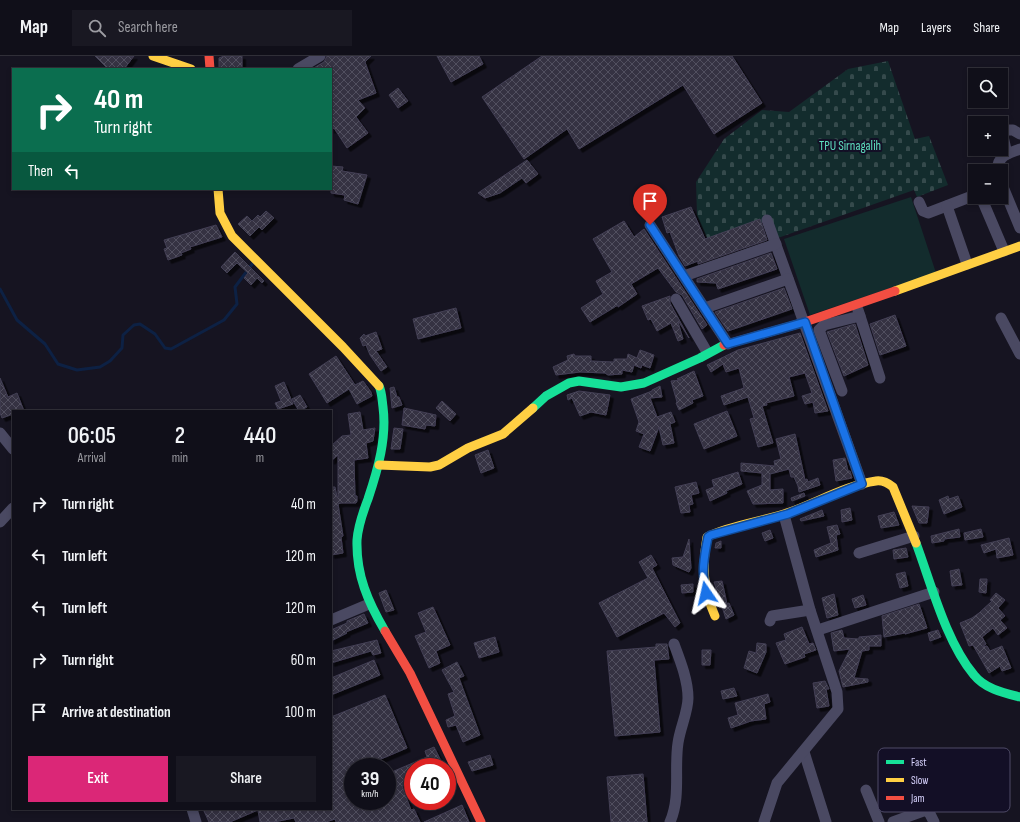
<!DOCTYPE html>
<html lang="en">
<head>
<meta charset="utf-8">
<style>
  :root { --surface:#100f19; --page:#191822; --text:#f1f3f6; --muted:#9c9ca2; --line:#302f38; --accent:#db2777 }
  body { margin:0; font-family:"Sofia Sans Condensed",sans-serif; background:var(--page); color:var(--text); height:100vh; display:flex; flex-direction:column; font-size:15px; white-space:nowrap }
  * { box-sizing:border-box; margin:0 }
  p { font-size:13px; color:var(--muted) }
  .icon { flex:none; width:22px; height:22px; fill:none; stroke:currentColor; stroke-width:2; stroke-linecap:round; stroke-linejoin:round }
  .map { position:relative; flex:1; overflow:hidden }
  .drawer { position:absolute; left:12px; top:354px; width:320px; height:400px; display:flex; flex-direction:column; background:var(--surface); border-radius:0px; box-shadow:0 2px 6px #0003,0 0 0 1px var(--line) }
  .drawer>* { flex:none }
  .hud { position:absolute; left:12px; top:12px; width:320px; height:122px; border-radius:0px; box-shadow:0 2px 6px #0003,0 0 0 1px var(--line); background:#0b6e4f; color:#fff; overflow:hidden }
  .controls { position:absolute; left:968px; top:12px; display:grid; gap:8px }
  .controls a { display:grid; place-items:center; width:40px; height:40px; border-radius:0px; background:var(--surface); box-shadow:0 2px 6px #0003,0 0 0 1px var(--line); font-size:20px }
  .speed { position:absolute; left:344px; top:702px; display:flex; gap:8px; font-size:20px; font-weight:700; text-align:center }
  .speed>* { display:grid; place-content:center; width:52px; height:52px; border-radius:50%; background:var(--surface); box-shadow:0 2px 6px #0003,0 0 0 1px var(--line); line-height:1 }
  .speed small { font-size:10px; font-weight:400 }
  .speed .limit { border:6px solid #d22; background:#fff; color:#111 }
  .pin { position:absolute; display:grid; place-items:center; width:34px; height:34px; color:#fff; margin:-41px -17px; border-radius:50% 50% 50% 0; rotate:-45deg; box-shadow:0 0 4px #0007 }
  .pin .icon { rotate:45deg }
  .me { position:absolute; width:44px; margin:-22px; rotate:349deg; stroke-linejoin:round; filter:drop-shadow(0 0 3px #0008) }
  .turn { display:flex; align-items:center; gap:14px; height:84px; padding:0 16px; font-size:18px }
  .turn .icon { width:52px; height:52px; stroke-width:2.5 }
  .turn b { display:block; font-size:28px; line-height:34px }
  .then { display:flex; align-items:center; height:38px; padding:0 16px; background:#0003; gap:8px; font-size:15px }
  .eta { display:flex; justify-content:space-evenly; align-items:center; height:68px; text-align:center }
  .eta b { font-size:24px; font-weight:600; line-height:28px }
  .button { display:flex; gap:8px; margin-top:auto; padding:8px 16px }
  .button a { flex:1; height:46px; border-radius:0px; background:var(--accent); color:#fff; font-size:16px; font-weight:600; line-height:46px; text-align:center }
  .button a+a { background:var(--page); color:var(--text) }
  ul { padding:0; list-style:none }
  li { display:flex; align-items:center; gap:12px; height:52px; padding:0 16px }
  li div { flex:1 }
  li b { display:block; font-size:15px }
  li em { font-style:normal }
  header { display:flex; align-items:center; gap:24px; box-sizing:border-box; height:56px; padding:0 20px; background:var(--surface); border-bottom:1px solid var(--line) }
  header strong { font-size:19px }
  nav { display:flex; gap:22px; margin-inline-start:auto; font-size:14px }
  .search { width:280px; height:36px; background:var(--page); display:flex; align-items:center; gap:10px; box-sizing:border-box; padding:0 14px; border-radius:0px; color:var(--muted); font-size:15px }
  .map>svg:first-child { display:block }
  .cemetery { fill:url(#cemetery-stones) }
  .garden { fill:#132c2d }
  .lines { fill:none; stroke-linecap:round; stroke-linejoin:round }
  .stream { stroke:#0d2144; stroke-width:3 }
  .building { fill:url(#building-cross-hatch); stroke:#433f54; filter:url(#shadow) }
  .street { stroke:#4a4962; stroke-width:11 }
  .fast { stroke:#16e098; stroke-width:9 }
  .slow { stroke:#ffcf43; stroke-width:9 }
  .jam { stroke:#f24e42; stroke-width:9 }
  .route-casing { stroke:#114b97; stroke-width:10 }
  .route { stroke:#1a73e8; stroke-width:7 }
  .labels { text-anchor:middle; stroke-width:4; stroke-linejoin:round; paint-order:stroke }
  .park-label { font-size:13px; fill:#5fe0c0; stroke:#130f26 }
  .key { fill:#130f26; stroke:#4e4a67; stroke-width:1 }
  .key-label { font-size:11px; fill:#d9d4ff }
</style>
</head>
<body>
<header>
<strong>Map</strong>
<div class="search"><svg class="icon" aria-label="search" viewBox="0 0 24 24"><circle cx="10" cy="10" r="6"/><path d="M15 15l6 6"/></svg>Search here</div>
<nav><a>Map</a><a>Layers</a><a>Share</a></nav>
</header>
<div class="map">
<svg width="1020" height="766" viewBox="0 0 1020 766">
  <defs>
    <pattern id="cemetery-stones" width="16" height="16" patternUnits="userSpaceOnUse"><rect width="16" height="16" fill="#132c2d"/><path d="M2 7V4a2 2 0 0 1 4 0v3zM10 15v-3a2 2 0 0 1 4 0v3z" fill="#354a4c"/></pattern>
    <pattern id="building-cross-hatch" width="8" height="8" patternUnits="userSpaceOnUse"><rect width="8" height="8" fill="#343243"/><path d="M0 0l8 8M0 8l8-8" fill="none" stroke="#514f5f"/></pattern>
    <filter id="shadow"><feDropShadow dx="3.5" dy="3.5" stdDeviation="0" flood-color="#0009"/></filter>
  </defs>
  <rect width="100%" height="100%" fill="#161421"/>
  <!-- cemetery -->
  <polygon class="cemetery" points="888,5 915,83 929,80 948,129 917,141 914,134 775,183 769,164 708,184 697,159 696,126 724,83 762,54 789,56 848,13"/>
  <!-- garden -->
  <polygon class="garden" points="911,141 936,217 810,259 784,183"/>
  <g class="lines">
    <!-- stream -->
    <polyline class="stream" points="0,233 17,264 45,288 58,308 77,314 100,311 110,305 122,292 123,279 134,269 140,268 155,278 165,292 171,293 224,264 237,248 235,231 253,207"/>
  </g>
  <!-- building -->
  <g class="building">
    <polygon points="95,0 134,0 124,13 108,13"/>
    <polygon points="224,0 242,0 242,13 219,13 219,2"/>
    <polygon points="327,0 371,0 365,6 376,37 358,44 365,52 356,61 368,77 347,92 334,72 331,74 331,13 312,13 324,6"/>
    <polygon points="437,0 479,0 483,8 451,26"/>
    <polygon points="542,0 732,0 762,47 714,78 683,29 579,93 567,73 524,103 482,41"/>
    <polygon points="398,32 408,45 398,52 389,39"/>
    <polygon points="527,104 538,118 526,127 522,122 500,137 485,142 478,137"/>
    <polygon points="331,110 343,111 342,115 367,119 358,148 344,144 345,139 331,137"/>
    <polygon points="691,151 705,183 760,163 767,184 698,208 698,205 685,210 679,200 670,176 667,177 662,161"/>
    <polygon points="266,155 274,162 262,174 259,171 250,180 238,168 247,160 252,165 258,159 260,161"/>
    <polygon points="624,165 634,181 644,173 707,269 702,273 682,239 676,236 658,212 631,228 637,238 618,251 618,249 590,266 581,252 603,238 596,225 612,216 593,183"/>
    <polygon points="216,169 222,181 190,191 191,193 181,197 182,199 168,204 164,193 167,192 164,184"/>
    <polygon points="235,196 264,225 262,227 257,222 251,229 244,222 248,217 237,207 227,217 221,211"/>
    <polygon points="771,197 777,213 718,233 716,227 697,226 697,223"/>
    <polygon points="784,232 792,253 728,275 715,256"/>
    <polygon points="670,240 670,247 689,282 679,266 678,266 683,283 678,285 671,267 657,275 651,263 648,264 642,250"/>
    <polygon points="456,252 461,272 418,283 413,263"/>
    <polygon points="895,259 906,290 880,299 870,268"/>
    <polygon points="855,268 868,309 844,320 827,276"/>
    <polygon points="376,276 382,293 376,295 387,311 381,315 370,299 366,289 363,290 360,282 364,278 365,280"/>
    <polygon points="800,277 828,355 815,357 813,346 805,348 802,340 812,337 805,317 789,321 794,340 766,347 767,349 762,350 773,387 758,391 750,363 754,362 748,341 724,349 721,340 744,332 739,312 726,316 723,308 711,316 707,309 738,294"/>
    <polygon points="640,294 654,299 650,312 642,309 641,312 634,309 632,316 622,314 622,318 608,319 605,317 580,316 556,319 553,311 568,304 567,300 574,298 575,300 591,300 591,305 614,306 614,303 627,303 628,298 637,302"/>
    <polygon points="336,300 355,329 363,325 371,336 372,340 357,348 349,333 327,347 309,318"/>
    <polygon points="694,315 703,340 692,344 693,347 679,354 676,347 677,346 671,325 681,324 677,323"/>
    <polygon points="0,322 8,341 17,337 24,355 13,355 13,358 2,362 0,357"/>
    <polygon points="284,326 293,348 278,353 275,347 281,345 275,330"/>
    <polygon points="660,330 662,341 650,342 657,361 671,356 675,366 670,368 674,387 663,389 659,371 650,395 639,391 644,378 636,375 639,366 631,343 652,335 652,334"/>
    <polygon points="394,331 397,341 399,341 402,349 392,352 390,332"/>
    <polygon points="579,335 610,339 606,359 591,356 580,360 572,342 568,344 567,339"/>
    <polygon points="300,339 307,351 299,355 292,343"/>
    <polygon points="442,345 456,358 450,365 436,352"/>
    <polygon points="404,352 436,359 435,370 426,369 425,373 402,369"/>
    <polygon points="727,355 737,380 704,393 694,368"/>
    <polygon points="360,356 363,374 375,372 373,385 366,387 368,402 354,404 355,440 357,440 357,445 356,447 341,447 338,448 343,480 341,481 343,497 331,499 331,431 335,431 337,441 338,441 338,399 331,405 331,390 342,380 351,379 348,358"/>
    <polygon points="394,372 403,373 400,393 391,393"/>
    <polygon points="795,378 805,424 807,423 808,426 818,422 820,429 799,436 798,430 794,421 791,421 789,413 770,418 770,434 783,433 783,447 753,448 747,435 762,429 762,417 741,415 741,407 775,410 774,405 781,403 776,383"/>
    <polygon points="488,394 494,412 481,417 475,399"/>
    <polygon points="845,402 848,415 850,415 852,422 836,425 833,404"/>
    <polygon points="738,416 742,428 726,435 727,437 710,445 706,434 714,431 712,424"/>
    <polygon points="696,426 699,437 691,439 693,448 689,449 690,456 681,457 675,431"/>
    <polygon points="804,437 805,440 792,445 791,442"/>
    <polygon points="948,440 949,443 958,440 962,451 944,458 939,444"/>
    <polygon points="912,450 929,451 927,467 919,467"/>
    <polygon points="850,452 852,464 842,466 841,454"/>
    <polygon points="822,454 824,460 801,465 800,463"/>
    <polygon points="894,456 899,469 881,472 878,460"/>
    <polygon points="837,469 840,478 836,479 838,494 816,501 814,494 831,487 827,471"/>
    <polygon points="959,473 960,481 944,483 944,485 932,487 931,480"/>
    <polygon points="981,473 983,481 965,484 964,477"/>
    <polygon points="770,474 773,482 765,485 762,477"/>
    <polygon points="1009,482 1013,499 997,502 996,493 984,497 981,489"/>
    <polygon points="689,483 691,512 689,516 673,509 672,502 683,501"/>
    <polygon points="721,485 721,492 715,492 716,487"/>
    <polygon points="906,492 908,501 894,503 893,494"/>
    <polygon points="651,499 657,509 652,512 680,567 675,571 664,557 617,581 599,547 648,522 639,506"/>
    <polygon points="959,513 962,529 952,530 950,515"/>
    <polygon points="905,516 908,530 900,532 896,518"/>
    <polygon points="980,523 987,523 986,537 979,536"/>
    <polygon points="722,525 727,548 729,547 734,559 726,563 714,526"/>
    <polygon points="693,528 693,536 682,537 681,529"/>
    <polygon points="386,534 394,554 386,556 379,537"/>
    <polygon points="996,537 1005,544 998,552 1005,560 1000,564 1007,572 998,579 993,572 982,581 986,588 982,591 987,590 990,595 1002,590 1011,612 1002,615 1000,610 989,617 973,589 969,590 960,567 972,562 979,557 992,545 990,544"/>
    <polygon points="834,538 838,559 827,562 822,542"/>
    <polygon points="863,539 866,549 855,552 852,543"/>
    <polygon points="919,548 927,572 905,578 905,577 884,581 882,560"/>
    <polygon points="433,551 450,589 436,595 440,607 429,612 415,580 426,576 418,557"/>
    <polygon points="364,558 368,567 346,576 347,577 331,585 331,574 347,567 347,565"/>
    <polygon points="802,571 809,588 813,587 816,594 804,598 805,601 785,608 776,587 786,584 784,578"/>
    <polygon points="842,574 844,582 859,583 859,581 881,579 881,590 869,590 869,594 862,595 854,622 868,623 868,626 843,631 839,615 850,593 834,595 831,577"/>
    <polygon points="938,574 941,581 930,585 928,577"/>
    <polygon points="495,581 499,596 479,602 474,587"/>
    <polygon points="377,584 381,597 373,599 371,595 331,607 331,595"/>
    <polygon points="757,587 766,588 766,596 757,617 744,612 749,595 756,597"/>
    <polygon points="656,588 667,588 669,603 654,604 660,676 615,680 607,595 656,591"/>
    <polygon points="702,594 711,594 710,609 702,609"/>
    <polygon points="374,604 380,619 331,639 331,622"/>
    <polygon points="457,606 464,620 459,622 480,679 463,686 456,669 448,671 446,664 455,660 448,638 454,636 442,614"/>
    <polygon points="825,625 829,633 826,633 829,650 817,652 813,627"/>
    <polygon points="734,632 737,640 723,643 721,635"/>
    <polygon points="768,638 770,646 764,648 766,663 751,665 731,672 728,662 738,659 735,647"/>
    <polygon points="385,639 407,692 362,711 353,711 353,745 387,745 387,718 427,701 425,695 434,691 444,711 413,711 413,726 402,730 411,754 414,753 420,766 336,766 335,763 326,766 296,766 294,762 274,766 260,766 258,754 230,766 209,766 203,753 331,753 331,661"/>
    <polygon points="490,699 493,709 472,715 468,706"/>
    <polygon points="643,718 647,766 611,766 607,721"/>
    <polygon points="462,749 469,766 424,766"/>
  </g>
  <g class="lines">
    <!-- street -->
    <g class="street">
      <polyline points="298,13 320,0"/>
      <polyline points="1007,98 1002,76 1003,74 1013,74 1020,78"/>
      <path d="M998,115C996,100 1008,98 1020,93"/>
      <polyline points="1001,126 1020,172"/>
      <polyline points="981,141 1004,195"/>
      <polyline points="919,146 923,155 928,157 975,139"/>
      <polyline points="947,150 967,208"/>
      <polyline points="767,164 862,428"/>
      <polyline points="650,169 728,288"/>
      <polyline points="684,220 776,188"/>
      <polyline points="676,243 707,296"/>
      <polyline points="705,252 788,223"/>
      <polyline points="858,254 880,322"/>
      <polyline points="1001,262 1020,298"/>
      <polyline points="842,335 819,274 824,269 860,260"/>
      <polyline points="0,377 13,393"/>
      <polyline points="0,466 13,452"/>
      <polyline points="859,497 914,480"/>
      <polyline points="331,564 369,548"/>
      <polyline points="770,565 772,560 810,554"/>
      <polyline points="818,574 934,536"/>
      <polyline points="804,696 826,766"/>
      <polyline points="866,734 879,766"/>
      <polyline points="192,753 196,766"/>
      <path d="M670,766C681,741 674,713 678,687C680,672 688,656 688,642C688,624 680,604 674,588"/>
      <polyline points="764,766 777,727 838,653 837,636 810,554 784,459"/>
      <polyline points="893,766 926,754 930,758 934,766"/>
    </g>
    <!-- fast -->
    <g class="fast">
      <path d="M379,330C382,336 382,344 383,351C387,382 378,413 368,443C363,456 358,470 357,484C356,519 368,546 385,575"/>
      <polyline points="533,352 546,340 569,327 579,325 621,331 644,327 700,302 724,289"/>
      <path d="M916,487C931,527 946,586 974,619C985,633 1004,637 1020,641"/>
    </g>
    <!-- slow -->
    <g class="slow">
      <polyline points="153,0 191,13"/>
      <polyline points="218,133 220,157 232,180 343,291 379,330"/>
      <polyline points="895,235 1020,190"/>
      <polyline points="379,409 430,411 439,409 468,392 503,378 533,352"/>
      <path d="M715,560C703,533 702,510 707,481C733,468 762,466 790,456C818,446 847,429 876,425C883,424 888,427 893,431L916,487"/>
    </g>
    <!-- jam -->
    <g class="jam">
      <polyline points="209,0 210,13"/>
      <polyline points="724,289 805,266 895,235"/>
      <polyline points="385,575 410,617 481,766"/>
    </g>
  </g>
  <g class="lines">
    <!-- route casing -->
    <g class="route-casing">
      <path id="route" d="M650,169L728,288L805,266L862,428L788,458L711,479L708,481C704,501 701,518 706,537"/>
    </g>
    <!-- route -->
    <use href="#route" class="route"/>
  </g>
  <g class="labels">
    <!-- park labels -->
    <g class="park-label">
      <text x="850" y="94">TPU Sirnagalih</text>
    </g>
  </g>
  <!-- legend -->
  <rect x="878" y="692" width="132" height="64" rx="6" class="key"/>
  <rect x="886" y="704" width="18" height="4" fill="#16e098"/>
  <rect x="886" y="722" width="18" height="4" fill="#ffcf43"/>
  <rect x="886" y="740" width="18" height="4" fill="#f24e42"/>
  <g class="key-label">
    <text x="911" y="710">Fast</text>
    <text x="911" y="728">Slow</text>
    <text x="911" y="746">Jam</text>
  </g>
</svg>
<div class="controls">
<a><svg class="icon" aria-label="search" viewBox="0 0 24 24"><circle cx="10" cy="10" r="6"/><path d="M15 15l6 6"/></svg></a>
<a>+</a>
<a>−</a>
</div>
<div class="speed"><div>39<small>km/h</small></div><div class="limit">40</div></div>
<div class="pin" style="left:650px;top:169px;background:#d93025"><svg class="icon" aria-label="arrive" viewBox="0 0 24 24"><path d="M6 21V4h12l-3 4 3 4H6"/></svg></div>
<svg class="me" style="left:706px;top:537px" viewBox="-20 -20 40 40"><path d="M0-17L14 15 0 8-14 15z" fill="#1a73e8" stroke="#fff" stroke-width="4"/></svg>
<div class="hud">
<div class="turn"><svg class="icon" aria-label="right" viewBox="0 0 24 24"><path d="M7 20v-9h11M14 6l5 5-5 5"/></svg><div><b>40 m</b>Turn right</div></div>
<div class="then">Then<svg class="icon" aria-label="left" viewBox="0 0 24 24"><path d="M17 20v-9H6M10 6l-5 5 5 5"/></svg></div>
</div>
<section class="drawer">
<div class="eta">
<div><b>06:05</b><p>Arrival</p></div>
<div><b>2</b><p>min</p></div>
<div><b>440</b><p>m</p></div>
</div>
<ul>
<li><svg class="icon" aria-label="right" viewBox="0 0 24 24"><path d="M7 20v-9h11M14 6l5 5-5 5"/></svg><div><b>Turn right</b></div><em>40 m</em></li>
<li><svg class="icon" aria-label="left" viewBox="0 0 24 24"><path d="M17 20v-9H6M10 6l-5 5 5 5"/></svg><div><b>Turn left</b></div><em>120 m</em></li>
<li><svg class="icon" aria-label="left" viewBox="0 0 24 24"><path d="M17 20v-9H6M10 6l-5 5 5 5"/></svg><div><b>Turn left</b></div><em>120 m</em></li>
<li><svg class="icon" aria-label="right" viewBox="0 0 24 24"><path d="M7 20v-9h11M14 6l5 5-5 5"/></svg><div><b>Turn right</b></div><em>60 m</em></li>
<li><svg class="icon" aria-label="arrive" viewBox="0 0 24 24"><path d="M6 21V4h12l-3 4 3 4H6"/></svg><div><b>Arrive at destination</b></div><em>100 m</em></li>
</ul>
<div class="button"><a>Exit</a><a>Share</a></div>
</section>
</div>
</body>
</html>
